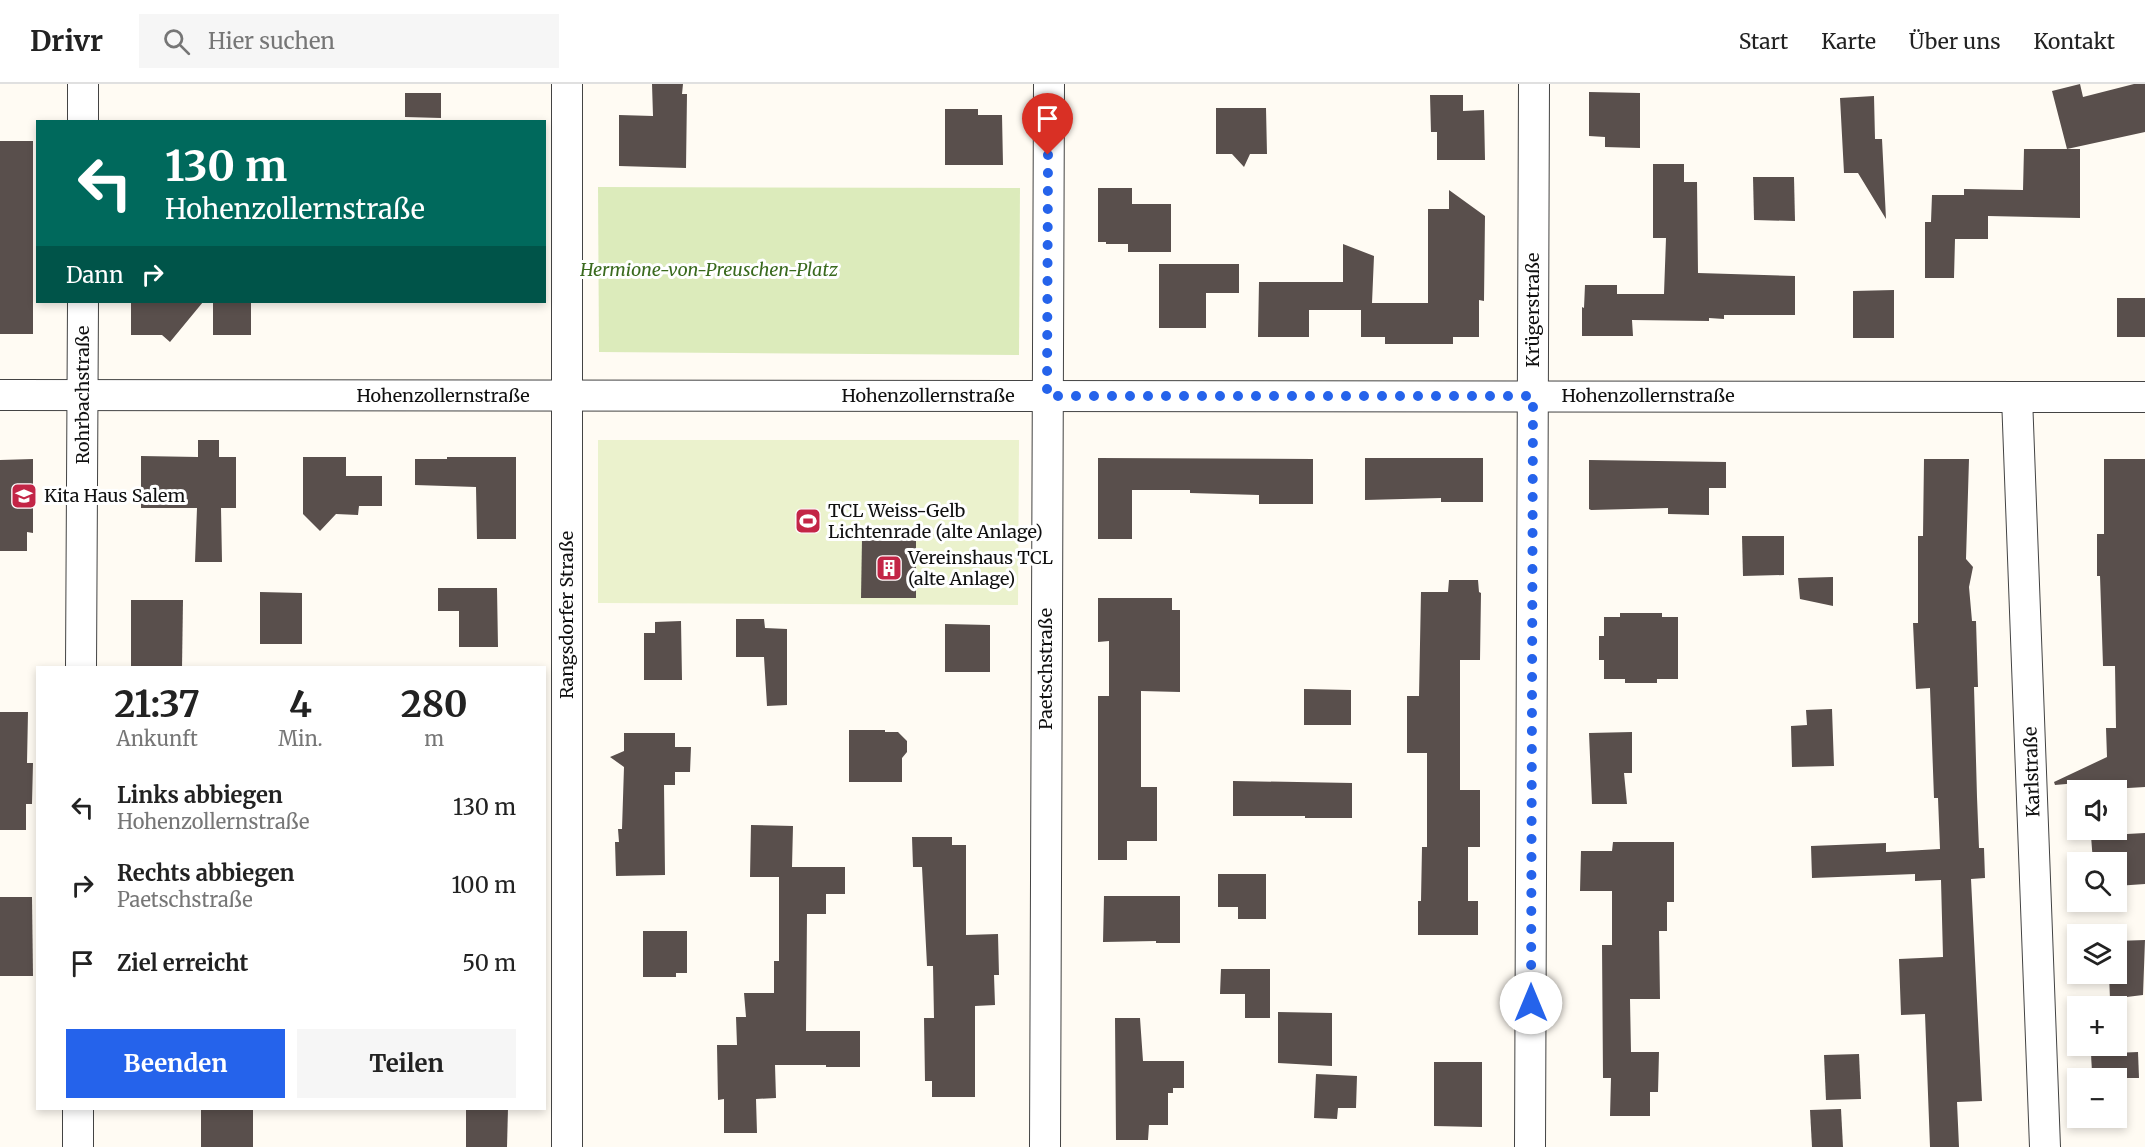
<!DOCTYPE html>
<html lang="de">
<head>
<meta charset="utf-8">
<style>
  :root { --surface:#fff; --page:#f6f6f6; --text:#222; --muted:#767676; --line:#e0e0e0; --accent:#2563eb }
  body { margin:0; font-family:Merriweather,serif; background:var(--page); color:var(--text); height:100vh; display:flex; flex-direction:column; font-size:22px; white-space:nowrap }
  * { box-sizing:border-box; margin:0 }
  p { font-size:20px; color:var(--muted) }
  .icon { flex:none; width:33px; height:33px; fill:none; stroke:currentColor; stroke-width:2; stroke-linecap:round; stroke-linejoin:round }
  .map { position:relative; flex:1; overflow:hidden }
  .details { position:absolute; left:36px; top:582px; width:510px; height:444px; display:flex; flex-direction:column; background:var(--surface); border-radius:0px; box-shadow:0 3px 9px #0003 }
  .details>* { flex:none }
  .top-card { position:absolute; left:36px; top:36px; width:510px; height:183px; border-radius:0px; box-shadow:0 3px 9px #0003; background:#00695c; color:#fff; overflow:hidden }
  .buttons { position:absolute; left:2067px; top:696px; display:grid; gap:12px }
  .buttons a { display:grid; place-items:center; width:60px; height:60px; border-radius:0px; background:var(--surface); box-shadow:0 3px 9px #0003; font-size:30px }
  .pin { position:absolute; display:grid; place-items:center; width:51px; height:51px; color:#fff; margin:-62px -26px; border-radius:50% 50% 50% 0; rotate:-45deg; box-shadow:0 0 6px #0007 }
  .pin .icon { rotate:45deg }
  .me { position:absolute; width:66px; margin:-33px; rotate:0deg; stroke-linejoin:round; filter:drop-shadow(0 0 4px #0008) }
  .turn { display:flex; align-items:center; gap:21px; height:126px; padding:0 30px; font-size:27px }
  .turn .icon { width:78px; height:78px; stroke-width:2.5 }
  .turn b { display:block; font-size:42px; line-height:51px }
  .then { display:flex; align-items:center; height:57px; padding:0 30px; background:#0003; gap:12px; font-size:22px }
  .eta { display:flex; justify-content:space-evenly; align-items:center; height:102px; text-align:center }
  .eta b { font-size:36px; font-weight:700; line-height:42px }
  .action { display:flex; gap:12px; margin-top:auto; padding:12px 30px }
  .action a { flex:1; height:69px; border-radius:0px; background:var(--accent); color:#fff; font-size:24px; font-weight:700; line-height:69px; text-align:center }
  .action a+a { background:var(--page); color:var(--text) }
  ul { padding:0; list-style:none }
  li { display:flex; align-items:center; gap:18px; height:78px; padding:0 30px }
  li div { flex:1 }
  li b { display:block; font-size:22px }
  li em { font-style:normal }
  header { display:flex; align-items:center; gap:36px; box-sizing:border-box; height:84px; padding:0 30px; background:var(--surface); border-bottom:2px solid var(--line) }
  header strong { font-size:28px }
  nav { display:flex; gap:33px; margin-inline-start:auto; font-size:21px }
  .search { width:420px; height:54px; background:var(--page); display:flex; align-items:center; gap:15px; box-sizing:border-box; padding:0 21px; border-radius:0px; color:var(--muted); font-size:22px }
  .map>svg:first-child { display:block }
  .green { fill:#dcebbb }
  .pitch { fill:#ebf2cd }
  .building { fill:#594f4c }
  .lines { fill:none; stroke-linecap:round; stroke-linejoin:round }
  .minor-casing { stroke:#434343; stroke-width:32 }
  .minor { stroke:#fff; stroke-width:30 }
  .route { stroke:#2563eb; stroke-width:10; stroke-dasharray:0 18 }
  .labels { text-anchor:middle; stroke-width:6; stroke-linejoin:round; paint-order:stroke }
  .park-label { font-size:18px; font-style:italic; fill:#3a6a1e; stroke:#fff }
  .street-label { font-size:18px; fill:#101010; stroke:#fff }
  .poi-label { font-size:18px; fill:#101010; stroke:#fff; text-anchor:start }
</style>
</head>
<body>
<header>
<strong>Drivr</strong>
<div class="search"><svg class="icon" aria-label="search" viewBox="0 0 24 24"><circle cx="10" cy="10" r="6"/><path d="M15 15l6 6"/></svg>Hier suchen</div>
<nav><a>Start</a><a>Karte</a><a>Über uns</a><a>Kontakt</a></nav>
</header>
<div class="map">
<svg width="2145" height="1063" viewBox="0 0 2145 1063">
  <rect width="100%" height="100%" fill="#fffbf3"/>
  <!-- green -->
  <polygon class="green" points="598,103 1020,104 1019,271 599,268"/>
  <!-- pitch -->
  <polygon class="pitch" points="598,356 1019,356 1018,521 598,519"/>
  <!-- building -->
  <g class="building">
    <polygon points="652,0 683,0 682,10 687,10 686,84 619,82 619,31 653,32"/>
    <polygon points="2080,0 2083,13 2134,0 2145,0 2145,48 2067,65 2052,7"/>
    <polygon points="1589,8 1640,9 1640,64 1605,63 1605,53 1589,52"/>
    <polygon points="405,9 441,9 441,34 405,33"/>
    <polygon points="1430,11 1463,11 1463,27 1484,26 1485,76 1437,76 1437,48 1431,48"/>
    <polygon points="1874,12 1875,55 1882,55 1886,135 1858,89 1844,89 1840,14"/>
    <polygon points="1216,24 1266,24 1267,70 1250,70 1244,83 1232,70 1216,70"/>
    <polygon points="945,25 978,25 978,31 1002,31 1003,81 945,81"/>
    <rect x="0" y="57" width="33" height="193"/>
    <polygon points="2024,65 2080,65 2080,134 1988,132 1988,155 1955,155 1954,194 1925,194 1925,138 1931,138 1932,111 1964,111 1964,105 2023,106"/>
    <polygon points="1653,80 1684,80 1684,98 1697,98 1698,189 1795,192 1795,231 1724,231 1724,235 1709,234 1709,237 1632,236 1633,252 1582,252 1582,223 1584,224 1585,201 1617,201 1617,210 1664,210 1666,154 1653,154"/>
    <polygon points="1753,93 1794,93 1795,137 1754,136"/>
    <polygon points="1098,104 1132,104 1132,120 1171,120 1171,168 1128,168 1128,160 1106,160 1106,158 1098,158"/>
    <polygon points="1449,106 1485,132 1484,217 1479,216 1479,253 1453,253 1453,260 1385,260 1385,253 1361,253 1361,226 1309,226 1309,253 1258,253 1259,198 1343,198 1343,160 1374,172 1372,219 1428,219 1428,125 1449,125"/>
    <polygon points="1159,180 1239,180 1239,209 1206,209 1206,244 1159,244"/>
    <polygon points="1894,206 1894,254 1853,254 1853,207"/>
    <rect x="2117" y="214" width="28" height="39"/>
    <polygon points="131,218 203,218 170,258 162,251 131,251"/>
    <rect x="213" y="218" width="38" height="33"/>
    <polygon points="198,356 219,356 219,373 236,373 236,424 221,424 222,478 195,478 197,424 141,424 141,372 198,373"/>
    <polygon points="303,373 346,373 346,392 382,392 382,422 359,422 358,431 336,430 320,447 303,430"/>
    <polygon points="447,373 516,373 516,455 477,455 476,403 415,401 415,375 447,375"/>
    <polygon points="1098,374 1313,375 1313,420 1259,420 1259,411 1190,409 1190,406 1132,406 1132,455 1098,455"/>
    <polygon points="1365,374 1483,374 1483,418 1441,418 1441,414 1365,416"/>
    <polygon points="33,375 33,449 27,448 27,467 0,467 0,376"/>
    <polygon points="1924,375 1969,375 1966,475 1973,483 1969,503 1972,537 1976,537 1978,603 1974,603 1977,713 1979,764 1984,764 1985,794 1971,795 1982,1017 1957,1018 1959,1063 1930,1063 1925,930 1901,931 1899,875 1943,873 1941,796 1915,797 1915,790 1812,794 1811,762 1886,759 1886,768 1940,765 1938,714 1934,714 1930,604 1916,605 1913,539 1918,539 1918,452 1923,452"/>
    <polygon points="2104,375 2145,375 2145,703 2111,705 2111,696 2055,701 2054,698 2107,673 2106,644 2116,644 2115,582 2103,582 2100,492 2097,492 2097,450 2104,450"/>
    <polygon points="1589,376 1726,378 1726,404 1709,404 1709,431 1668,430 1668,424 1591,426 1589,425"/>
    <polygon points="1742,452 1784,452 1784,491 1743,492"/>
    <polygon points="862,455 916,455 916,514 861,514"/>
    <polygon points="1833,493 1833,522 1800,515 1798,494"/>
    <polygon points="1449,496 1478,496 1479,508 1481,509 1480,576 1460,576 1460,706 1480,706 1480,763 1468,763 1468,817 1478,817 1478,851 1418,851 1418,817 1421,817 1422,763 1427,763 1427,669 1407,669 1407,612 1419,612 1421,508 1448,508"/>
    <polygon points="438,504 497,504 498,563 459,563 459,527 438,527"/>
    <polygon points="260,508 302,509 302,560 260,560"/>
    <polygon points="1098,514 1172,514 1172,526 1180,526 1180,608 1141,607 1141,703 1157,703 1157,757 1127,757 1127,776 1098,776 1098,612 1109,612 1109,557 1098,558"/>
    <polygon points="131,516 183,516 182,584 131,584"/>
    <polygon points="1620,529 1662,529 1662,533 1678,533 1678,595 1657,595 1657,599 1625,599 1625,595 1604,595 1604,576 1599,576 1599,552 1604,552 1604,533 1620,533"/>
    <polygon points="736,535 764,535 765,544 787,545 787,621 767,622 764,573 736,573"/>
    <polygon points="681,537 682,596 644,596 644,549 655,549 655,538"/>
    <polygon points="945,540 990,541 990,588 945,588"/>
    <polygon points="1304,605 1351,606 1351,641 1304,641"/>
    <polygon points="1832,625 1834,682 1792,683 1791,642 1807,641 1806,626"/>
    <polygon points="0,628 28,628 27,679 33,679 32,720 26,720 26,746 0,746"/>
    <polygon points="849,646 885,646 885,648 898,648 907,657 907,668 902,674 902,698 849,698"/>
    <polygon points="1632,648 1632,689 1624,689 1627,720 1592,720 1589,649"/>
    <polygon points="624,649 675,649 675,663 691,663 690,688 675,688 675,701 664,701 665,791 616,792 615,758 619,758 618,745 622,745 624,683 610,673 624,667"/>
    <polygon points="1233,697 1352,699 1352,734 1305,734 1305,732 1233,732"/>
    <polygon points="751,741 793,742 792,783 845,783 845,810 826,810 826,830 807,830 806,947 860,947 860,983 826,983 826,981 775,981 776,1014 756,1015 757,1049 724,1049 724,1015 718,1016 717,961 737,961 736,933 746,933 744,909 774,909 774,877 779,877 779,793 750,793"/>
    <polygon points="2145,749 2145,800 2116,802 2116,778 2093,778 2091,752"/>
    <polygon points="912,753 952,753 952,761 966,761 966,851 998,850 999,891 994,891 995,921 975,922 975,1013 932,1013 932,997 925,997 924,934 934,934 933,882 927,882 922,783 913,783"/>
    <polygon points="1613,758 1674,758 1674,818 1667,818 1667,847 1659,847 1660,915 1630,915 1631,968 1659,968 1658,1008 1650,1008 1650,1032 1610,1032 1611,994 1603,994 1602,861 1612,861 1612,807 1580,807 1581,767 1612,767"/>
    <polygon points="1218,790 1266,790 1266,835 1238,835 1238,823 1218,823"/>
    <polygon points="1104,812 1180,812 1180,859 1156,859 1156,857 1103,858"/>
    <polygon points="0,813 32,813 33,892 0,892"/>
    <polygon points="643,847 687,847 687,889 676,889 676,893 643,893"/>
    <polygon points="2145,856 2143,911 2110,915 2109,890 2116,890 2116,857"/>
    <polygon points="1221,885 1270,885 1270,934 1245,934 1245,910 1220,910"/>
    <polygon points="1278,928 1332,929 1332,982 1278,979"/>
    <polygon points="1115,934 1140,934 1143,977 1184,977 1184,1004 1173,1004 1173,1009 1168,1009 1168,1041 1149,1041 1148,1056 1116,1056"/>
    <polygon points="2138,968 2139,994 2100,994 2092,988 2091,970"/>
    <polygon points="1859,970 1861,1015 1826,1016 1824,971"/>
    <polygon points="1434,978 1482,978 1482,1043 1434,1042"/>
    <polygon points="1316,990 1357,992 1356,1024 1338,1024 1337,1035 1314,1034"/>
    <rect x="201" y="1024" width="52" height="39"/>
    <polygon points="466,1024 508,1024 507,1063 466,1063"/>
    <polygon points="1841,1025 1843,1063 1812,1063 1810,1026"/>
  </g>
  <g class="lines">
    <!-- minor casing -->
    <g class="minor-casing">
      <g id="minor">
        <polyline points="567,0 567,1063"/>
        <polyline points="83,38 83,0"/>
        <polyline points="0,311 2145,313"/>
        <polyline points="2017,313 2045,1063"/>
        <polyline points="81,584 83,218"/>
        <polyline points="78,1024 78,1063"/>
        <polyline points="1045,1063 1049,0"/>
        <polyline points="1530,1063 1534,0"/>
      </g>
    </g>
    <!-- minor -->
    <use href="#minor" class="minor"/>
  </g>
  <g class="lines">
    <!-- route -->
    <polyline class="route" points="1048,71 1047,312 1533,312 1531,919"/>
  </g>
  <!-- icons -->
  <defs>
    <g id="school-square" transform="scale(1.35)"><rect x="-9" y="-9" width="18" height="18" rx="4" fill="#c32546" stroke="#fff"/><path d="M0-5L7-2L0 1L-7-2ZM-4 1L0 2.5L4 1V4Q0 6-4 4Z" fill="#fff"/></g>
    <g id="stadium-square" transform="scale(1.35)"><rect x="-9" y="-9" width="18" height="18" rx="4" fill="#c32546" stroke="#fff"/><path d="M0-5a6.5 5 0 1 0 0 10a6.5 5 0 1 0 0-10ZM-3.5-1.8h7v3.6h-7Z" fill="#fff"/></g>
    <g id="building-square" transform="scale(1.35)"><rect x="-9" y="-9" width="18" height="18" rx="4" fill="#c32546" stroke="#fff"/><path d="M-4-6H4V6H1V3H-1V6H-4ZM-2.5-4.3h1.7v1.8h-1.7ZM.8-4.3h1.7v1.8H.8ZM-2.5-1h1.7V.8h-1.7ZM.8-1h1.7V.8H.8Z" fill="#fff"/></g>
  </defs>
  <g fill-rule="evenodd">
    <use href="#school-square" x="24" y="412"/>
    <use href="#stadium-square" x="808" y="437"/>
    <use href="#building-square" x="889" y="484"/>
  </g>
  <g class="labels">
    <!-- park labels -->
    <g class="park-label">
      <text x="709" y="192">Hermione-von-Preuschen-Platz</text>
    </g>
    <!-- street labels -->
    <g class="street-label">
      <text transform="translate(1533 226) rotate(-90)" y="6">Krügerstraße</text>
      <text transform="translate(83 311) rotate(-90)" y="6">Rohrbachstraße</text>
      <text x="443" y="318">Hohenzollernstraße</text>
      <text x="928" y="318">Hohenzollernstraße</text>
      <text x="1648" y="318">Hohenzollernstraße</text>
      <text transform="translate(567 531) rotate(-90)" y="6">Rangsdorfer Straße</text>
      <text transform="translate(1046 585) rotate(-90)" y="6">Paetschstraße</text>
      <text transform="translate(2032 688) rotate(-92)" y="6">Karlstraße</text>
    </g>
    <!-- poi labels -->
    <g class="poi-label">
      <text x="44" y="418">Kita Haus Salem</text>
      <text x="828" y="433">TCL Weiss-Gelb<tspan x="828" dy="21">Lichtenrade (alte Anlage)</tspan></text>
      <text x="908" y="480">Vereinshaus TCL<tspan x="908" dy="21">(alte Anlage)</tspan></text>
    </g>
  </g>
</svg>
<div class="buttons">
<a><svg class="icon" aria-label="sound" viewBox="0 0 24 24"><path d="M4 9h4l5-4v14l-5-4H4zM17 9q2 3 0 6"/></svg></a>
<a><svg class="icon" aria-label="search" viewBox="0 0 24 24"><circle cx="10" cy="10" r="6"/><path d="M15 15l6 6"/></svg></a>
<a><svg class="icon" aria-label="layers" viewBox="0 0 24 24"><path d="M12 4l9 5-9 5-9-5zM3 14l9 5 9-5"/></svg></a>
<a>+</a>
<a>−</a>
</div>
<div class="pin" style="left:1048px;top:71px;background:#d93025"><svg class="icon" aria-label="arrive" viewBox="0 0 24 24"><path d="M6 21V4h12l-3 4 3 4H6"/></svg></div>
<svg class="me" style="left:1531px;top:919px" viewBox="-20 -20 40 40"><circle r="19" fill="#fff"/><path d="M0-13L10 11 0 6-10 11z" fill="#2563eb"/></svg>
<div class="top-card">
<div class="turn"><svg class="icon" aria-label="left" viewBox="0 0 24 24"><path d="M17 20v-9H6M10 6l-5 5 5 5"/></svg><div><b>130 m</b>Hohenzollernstraße</div></div>
<div class="then">Dann<svg class="icon" aria-label="right" viewBox="0 0 24 24"><path d="M7 20v-9h11M14 6l5 5-5 5"/></svg></div>
</div>
<section class="details">
<div class="eta">
<div><b>21:37</b><p>Ankunft</p></div>
<div><b>4</b><p>Min.</p></div>
<div><b>280</b><p>m</p></div>
</div>
<ul>
<li><svg class="icon" aria-label="left" viewBox="0 0 24 24"><path d="M17 20v-9H6M10 6l-5 5 5 5"/></svg><div><b>Links abbiegen</b><p>Hohenzollernstraße</p></div><em>130 m</em></li>
<li><svg class="icon" aria-label="right" viewBox="0 0 24 24"><path d="M7 20v-9h11M14 6l5 5-5 5"/></svg><div><b>Rechts abbiegen</b><p>Paetschstraße</p></div><em>100 m</em></li>
<li><svg class="icon" aria-label="arrive" viewBox="0 0 24 24"><path d="M6 21V4h12l-3 4 3 4H6"/></svg><div><b>Ziel erreicht</b></div><em>50 m</em></li>
</ul>
<div class="action"><a>Beenden</a><a>Teilen</a></div>
</section>
</div>
</body>
</html>
